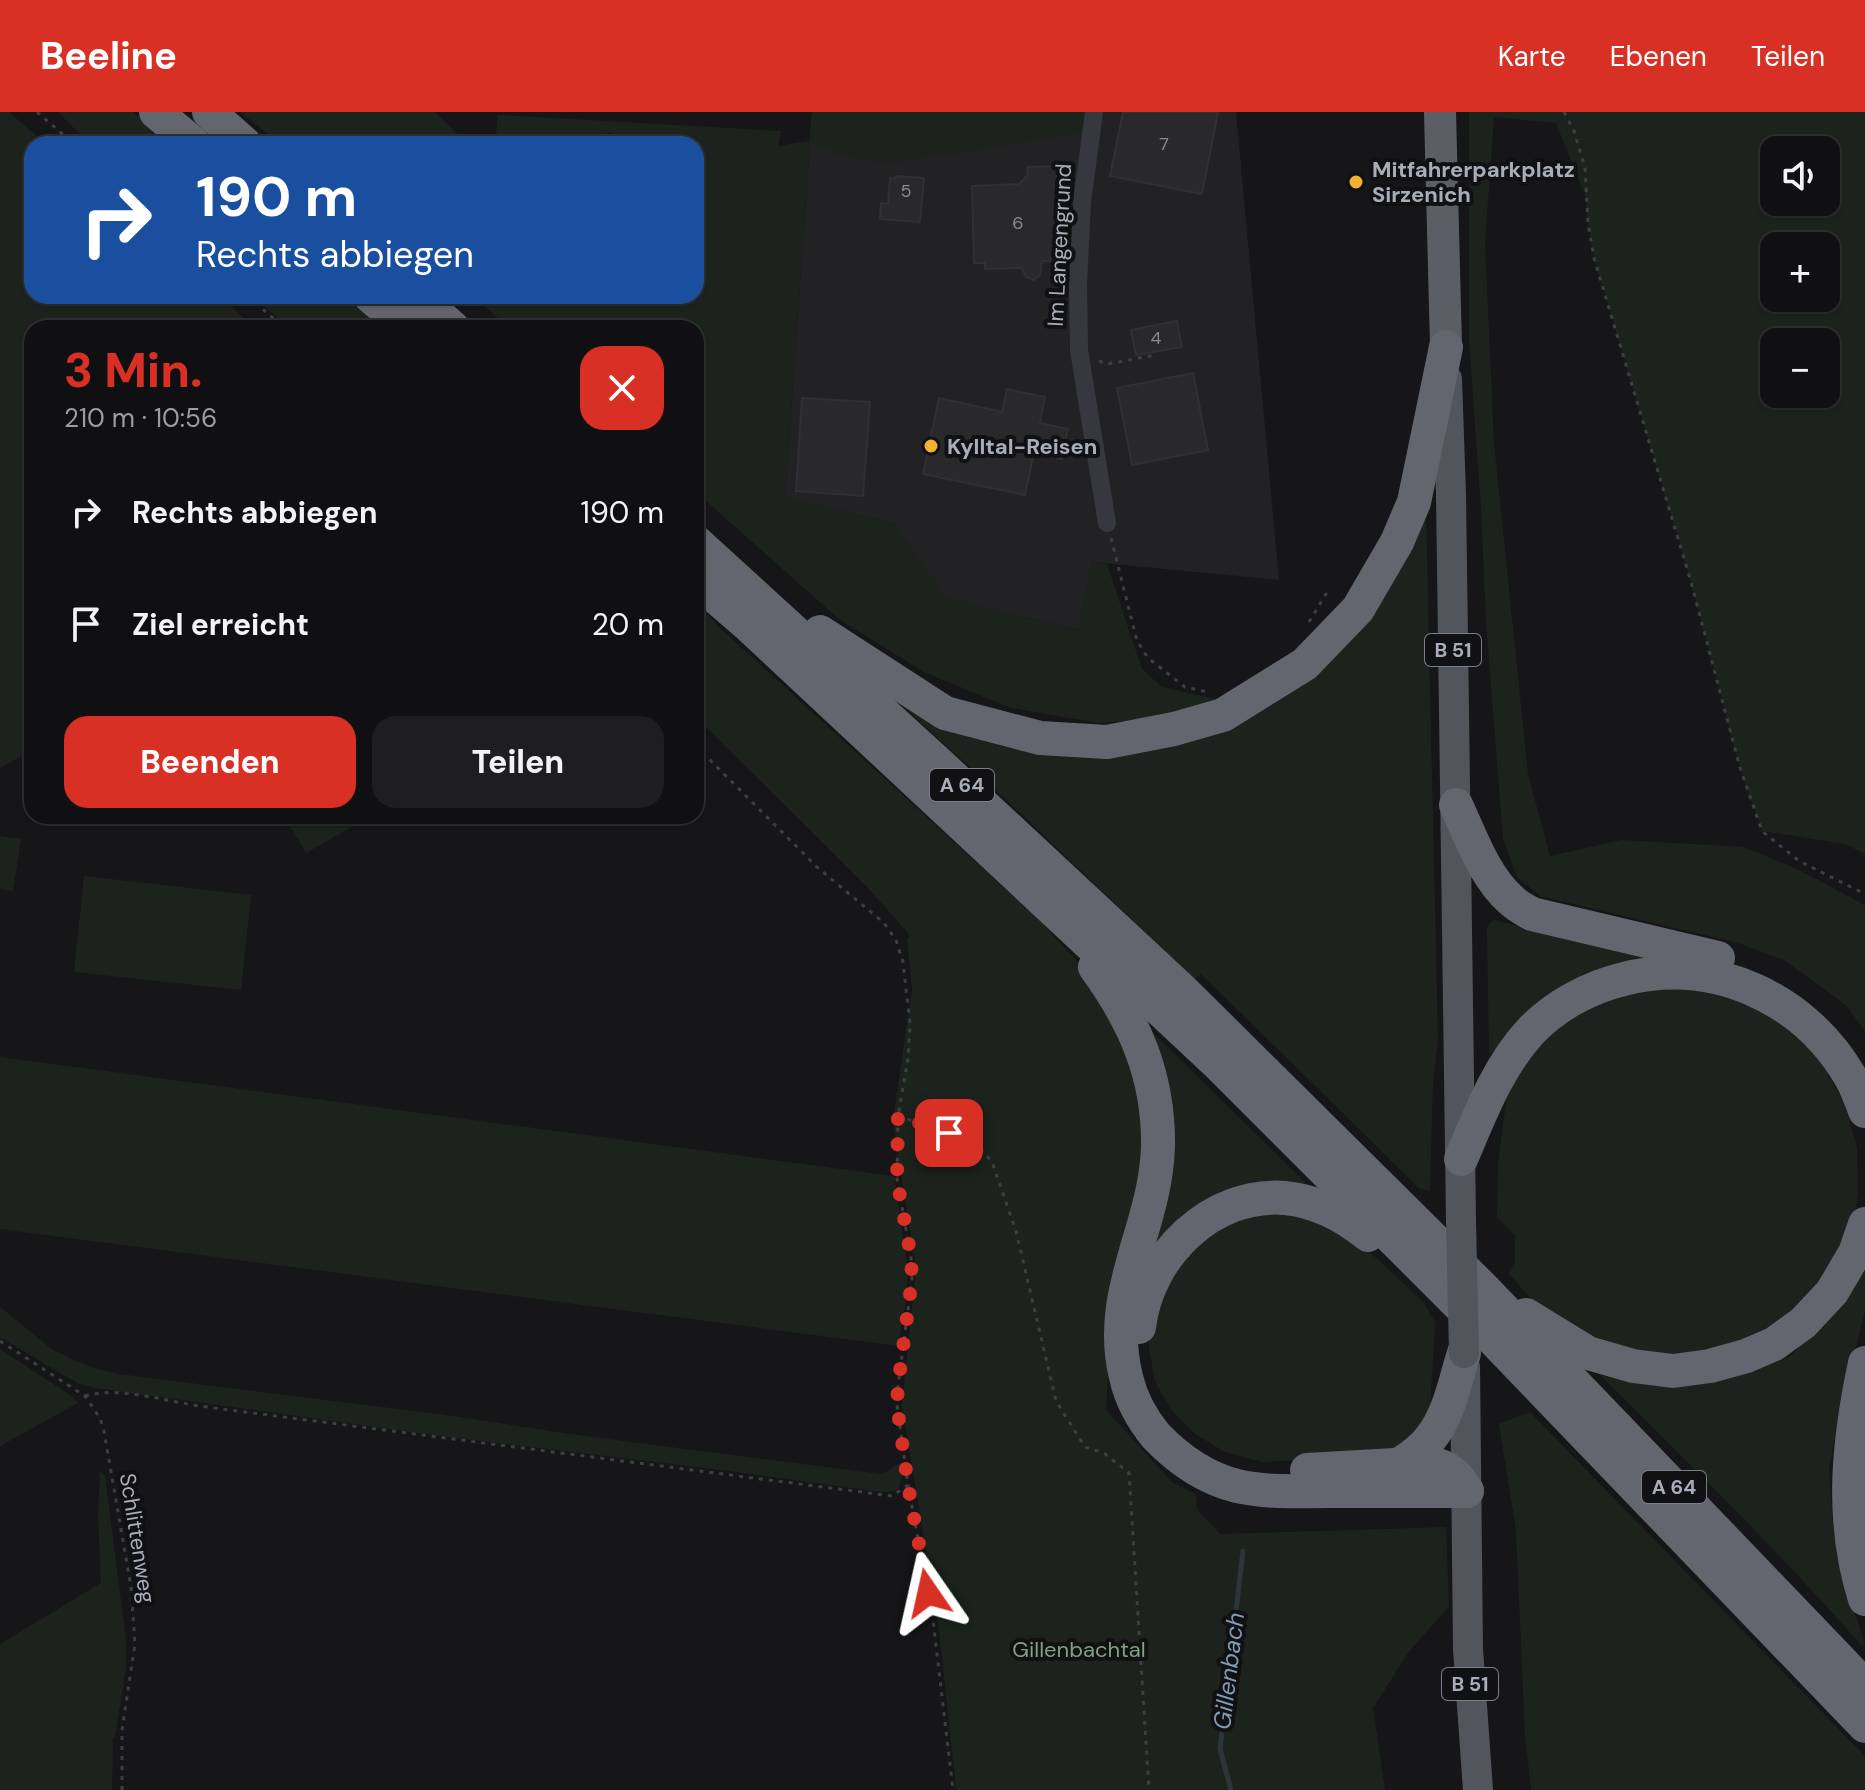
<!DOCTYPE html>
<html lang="de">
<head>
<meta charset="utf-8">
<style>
  :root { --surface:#101012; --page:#1e1e20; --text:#f1f3f6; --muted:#9c9d9f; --line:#303032; --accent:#d93025 }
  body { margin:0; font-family:"DM Sans",sans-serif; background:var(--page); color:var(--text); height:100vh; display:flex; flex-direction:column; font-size:30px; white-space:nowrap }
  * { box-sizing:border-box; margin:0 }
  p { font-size:26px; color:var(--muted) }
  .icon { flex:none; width:44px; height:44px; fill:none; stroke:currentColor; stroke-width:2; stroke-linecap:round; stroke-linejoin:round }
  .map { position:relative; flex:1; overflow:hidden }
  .side { position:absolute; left:24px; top:208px; width:680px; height:504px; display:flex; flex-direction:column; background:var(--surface); border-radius:24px; box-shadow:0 2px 6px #0004,0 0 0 2px var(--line) }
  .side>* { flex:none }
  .banner { position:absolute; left:24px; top:24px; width:680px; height:168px; border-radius:24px; box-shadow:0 2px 6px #0004,0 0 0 2px var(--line); background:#1a4fa0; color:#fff; overflow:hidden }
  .buttons { position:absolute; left:1760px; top:24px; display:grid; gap:16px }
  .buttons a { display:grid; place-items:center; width:80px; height:80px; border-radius:16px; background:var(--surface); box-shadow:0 2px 6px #0004,0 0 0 2px var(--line); font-size:40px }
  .pin { position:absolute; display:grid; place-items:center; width:68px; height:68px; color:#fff; margin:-34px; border-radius:16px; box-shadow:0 4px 12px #0006 }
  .me { position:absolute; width:88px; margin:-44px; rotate:349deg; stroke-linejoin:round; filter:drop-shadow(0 0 6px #0008) }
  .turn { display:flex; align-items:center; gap:28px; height:168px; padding:0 40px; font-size:36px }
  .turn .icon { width:104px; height:104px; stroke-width:2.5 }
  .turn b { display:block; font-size:56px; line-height:68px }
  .round { display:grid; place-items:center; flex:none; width:84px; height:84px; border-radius:24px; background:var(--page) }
  .headline { display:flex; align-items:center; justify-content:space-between; height:136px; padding:0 40px }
  h1 { font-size:48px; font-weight:800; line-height:60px; color:var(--accent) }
  .action { display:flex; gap:16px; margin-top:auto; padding:16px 40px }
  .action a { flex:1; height:92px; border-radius:24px; background:var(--accent); color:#fff; font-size:32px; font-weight:800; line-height:92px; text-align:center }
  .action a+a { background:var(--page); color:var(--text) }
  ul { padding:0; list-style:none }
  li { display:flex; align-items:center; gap:24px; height:112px; padding:0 40px }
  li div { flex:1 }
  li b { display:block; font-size:30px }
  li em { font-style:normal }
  header { display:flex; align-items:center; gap:48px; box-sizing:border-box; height:112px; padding:0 40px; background:var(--accent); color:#fff }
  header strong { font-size:38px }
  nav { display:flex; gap:44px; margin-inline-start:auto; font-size:28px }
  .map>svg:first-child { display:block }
  .built { fill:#222225 }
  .green { fill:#1c231d; fill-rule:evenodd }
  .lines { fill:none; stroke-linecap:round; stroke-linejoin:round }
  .stream { stroke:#2c353c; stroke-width:5 }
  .building { fill:#29292c; stroke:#303034; stroke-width:2 }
  .path { stroke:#3d3f44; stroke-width:3; stroke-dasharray:4 6; stroke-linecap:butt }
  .minor { stroke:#37383d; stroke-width:18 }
  .primary { stroke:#53555c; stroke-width:30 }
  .trunk { stroke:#5b5e65; stroke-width:32 }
  .motorway { stroke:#63666e; stroke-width:34 }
  .primary-bridge { stroke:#53555c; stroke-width:30 }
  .route { stroke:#d93025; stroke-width:14; stroke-dasharray:0 25.2 }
  .poi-dot { fill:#f2b134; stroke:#111113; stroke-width:3 }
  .labels { text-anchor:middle; stroke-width:8; stroke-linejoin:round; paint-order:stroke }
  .number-label { font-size:18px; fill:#888b94 }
  .shield { fill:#111113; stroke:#7b7e86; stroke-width:2 }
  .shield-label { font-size:20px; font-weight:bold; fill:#a8adb8 }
  .poi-label { font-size:22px; font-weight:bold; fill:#a8adb8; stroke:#111113; text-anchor:start }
  .street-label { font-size:22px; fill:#a8adb8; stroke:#111113 }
  .park-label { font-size:22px; fill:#7fa381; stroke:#111113 }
  .water-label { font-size:24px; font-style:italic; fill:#7f9bb3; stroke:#111113 }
</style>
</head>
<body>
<header>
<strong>Beeline</strong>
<nav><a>Karte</a><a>Ebenen</a><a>Teilen</a></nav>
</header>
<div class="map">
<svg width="1865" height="1678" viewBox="0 0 1865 1678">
  <rect width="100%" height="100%" fill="#161618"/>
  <!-- built -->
  <polygon class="built" points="812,0 1236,0 1279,468 1092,450 1078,518 946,486 894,411 785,386"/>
  <!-- green -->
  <g class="green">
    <polygon points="0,0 9,0 46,32 32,32 32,184 219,184 255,216 32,216 32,638 0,656"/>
    <polygon points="58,0 133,0 171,32 90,32"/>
    <polygon points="240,0 435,0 468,32 281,32"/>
    <polygon points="812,0 1086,0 1081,21 956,42 889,51 844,45 810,29 785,385 894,411 947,486 1077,518 1092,450 1107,452 1142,557 1162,575 1221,588 1159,607 1098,611 1011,596 924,560 840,508 696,380 696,216 510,216 472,184 696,184 696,32 611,32 612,21 602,22 601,32 495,32 498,3 781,19 778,34 809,29"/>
    <path d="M1469,0H1865V742L1845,732L1762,719L1740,656L1691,470L1594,146L1588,111L1586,86L1556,11L1494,5L1485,131L1494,331L1528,662L1550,744L1621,728L1744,735L1799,758L1865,793V919L1846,893L1784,848L1738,831L1540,784L1517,765L1503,727L1486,509L1481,397L1469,228ZM1774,38H1826V90H1774ZM1774,134H1826V186H1774ZM1826,230V282H1774V230Z"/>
    <polygon points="253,184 352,184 388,216 289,216"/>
    <polygon points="1426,400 1438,928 1433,969 1430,1079 1419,1076 1201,862 1194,867 1016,697 896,588 1006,632 1242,606"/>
    <polygon points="696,488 719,515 1035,804 1092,865 1124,912 1149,1012 1142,1078 1113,1175 1106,1298 1173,1371 1196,1382 1197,1397 1220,1422 1446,1415 1449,1494 1408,1541 1373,1596 1385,1678 956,1678 939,1518 902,1293 916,1156 893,1009 912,877 907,827 909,826 908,821 868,776 696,605"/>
    <polygon points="284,704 371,704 306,741"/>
    <polygon points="0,724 21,727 13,779 0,777"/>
    <polygon points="84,764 251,783 241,878 74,860"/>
    <polygon points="1493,808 1654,844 1494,940 1489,941 1487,815"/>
    <polygon points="1672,876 1715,881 1737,888 1776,908 1809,937 1823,954 1845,993 1857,1036 1858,1080 1855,1102 1841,1144 1785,1212 1703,1248 1611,1241 1534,1190 1509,1162 1515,1150 1515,1123 1497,1106 1498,1053 1508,974 1550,921 1586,897 1628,882"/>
    <polygon points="1146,914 1317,1082 1297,1080 1160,1138 1147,1127"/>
    <polygon points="0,945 894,1064 908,1158 906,1188 898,1234 0,1117"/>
    <polygon points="1283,1096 1348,1123 1380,1149 1424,1191 1435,1210 1430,1300 1427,1314 1389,1344 1262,1350 1225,1340 1195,1322 1173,1300 1155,1270 1149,1235 1149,1201 1159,1167 1211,1113"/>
    <path d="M1865,1148V1198L1839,1304L1829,1356L1833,1413L1843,1465L1865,1532L1862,1534C1779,1440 1689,1351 1600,1263L1629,1270L1739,1263L1789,1245L1826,1210Z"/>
    <path d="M0,1195L53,1238L90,1255L119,1262L439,1302L577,1323L880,1362L890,1358L901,1350C902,1361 903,1369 896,1379L881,1380L722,1358L448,1325L96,1276L79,1272L0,1225Z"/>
    <polygon points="0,1237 73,1285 78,1291 0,1334"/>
    <polygon points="1530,1300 1862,1641 1865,1646 1865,1678 1531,1678 1525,1623 1516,1418 1499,1312"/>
    <polygon points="100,1359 105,1364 126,1528 126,1556 115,1625 113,1626 112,1678 0,1678 0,1532 101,1471 98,1401"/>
  </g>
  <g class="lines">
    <!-- stream -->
    <polyline class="stream" points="1231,1678 1220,1637 1243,1439"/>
  </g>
  <!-- building -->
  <g class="building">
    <polygon points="1123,0 1218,0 1202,82 1110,64"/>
    <polygon points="1062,54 1065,149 1042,149 1040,163 1034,168 1026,165 1022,156 985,157 985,151 974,151 972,74 1019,72 1028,63 1027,55"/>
    <polygon points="896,64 924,66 920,110 880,107 881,91 888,92 890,66 895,67"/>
    <polygon points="1177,209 1182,235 1136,243 1131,218"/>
    <polygon points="1193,261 1208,338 1132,353 1117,276"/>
    <polygon points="1007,277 1045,285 1040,311 1068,317 1061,347 1034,340 1025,383 923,362 939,286 1002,300"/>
    <polygon points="802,286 870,290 863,384 796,379"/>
  </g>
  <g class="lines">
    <!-- path -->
    <g class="path">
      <polyline points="37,0 74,32"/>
      <polyline points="1564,0 1574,19 1585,56 1588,111 1594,146 1691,470 1740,656 1762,719 1799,749 1865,782"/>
      <polyline points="248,184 284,216"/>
      <polyline points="1099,249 1107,252 1156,243"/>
      <polyline points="1111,426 1137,529 1148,546 1185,575 1208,580"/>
      <polyline points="1309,510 1329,477"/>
      <polyline points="898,1004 974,1029 992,1050 1016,1119 1056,1289 1085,1335 1104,1341 1129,1361 1149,1678"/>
      <polyline points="0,1229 85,1284 100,1306 104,1319 131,1475 135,1532 122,1618 122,1678"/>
      <path d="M85,1284C118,1274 165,1289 199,1294L892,1384L908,1373L897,1293L898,1274L912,1167L911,1145L897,1067L898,1004L908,947L910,912L903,850L896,828L884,811L817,755L696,634"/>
      <polyline points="908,1373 933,1508 953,1678"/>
    </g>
    <!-- minor -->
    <polyline class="minor" points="1094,0 1082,90 1078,173 1079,238 1107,411"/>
    <!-- primary -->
    <g class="primary">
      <polyline points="1447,267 1451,382 1461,1109"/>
      <polyline points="1465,1255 1468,1537 1478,1678"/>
    </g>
    <!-- trunk -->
    <polyline class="trunk" points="1440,0 1446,235"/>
    <!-- motorway -->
    <g class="motorway">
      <polyline points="156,0 194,32"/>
      <polyline points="209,0 245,32"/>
      <polyline points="370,184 407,216"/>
      <polyline points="417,184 453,216"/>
      <polyline points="696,430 937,650 1184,880 1484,1177 1865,1574"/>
      <polyline points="696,468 746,511 1216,950 1489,1223 1865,1614"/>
      <polyline points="820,520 945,601 1040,626 1107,630 1174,617 1223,603 1305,552 1358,497 1397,430 1414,390 1446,235"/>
      <path d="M1456,693C1471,725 1484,764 1511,788C1517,794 1525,798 1532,802L1718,846"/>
      <path d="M1095,855C1135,910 1159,965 1158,1034C1156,1116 1105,1180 1126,1265C1131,1287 1142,1307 1156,1324C1179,1348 1205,1366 1237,1374C1267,1381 1298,1379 1328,1379C1374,1379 1421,1379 1467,1379"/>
      <path d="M1461,1047C1480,1003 1497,956 1530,920C1554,894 1590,875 1624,867C1714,844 1805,886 1851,966C1857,976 1861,988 1865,999"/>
      <polyline points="1526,1203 1588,1241 1633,1254 1673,1259 1710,1254 1746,1244 1774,1232 1803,1211 1832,1180 1855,1141 1865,1112"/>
      <path d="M1139,1215C1147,1144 1211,1080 1285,1086C1316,1089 1345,1104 1368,1123"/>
      <path d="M1865,1251C1848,1331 1840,1408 1865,1487"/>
      <path d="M1400,1352C1411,1345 1421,1338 1429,1328C1449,1305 1455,1269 1464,1241"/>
      <path d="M1307,1358L1430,1351C1448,1354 1458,1364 1467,1379"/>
    </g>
    <!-- primary-bridge -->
    <polyline class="primary-bridge" points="1461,1109 1464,1241"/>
  </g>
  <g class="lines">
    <!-- route -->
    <polyline class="route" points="928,1481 908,1373 897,1293 898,1274 912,1167 911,1145 897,1067 898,1004 949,1021"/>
  </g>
  <!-- markers -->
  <g class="poi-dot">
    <circle cx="1356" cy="70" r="8"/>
    <circle cx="931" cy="334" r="8"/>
  </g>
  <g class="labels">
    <!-- number labels -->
    <g class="number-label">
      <text x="1164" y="38">7</text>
      <text x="906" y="85">5</text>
      <text x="1018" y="117">6</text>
      <text x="1156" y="232">4</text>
    </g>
    <!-- shield labels -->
    <g class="shield">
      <rect x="1425" y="522" width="56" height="32" rx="6"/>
      <rect x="930" y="657" width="64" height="32" rx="6"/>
      <rect x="1642" y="1359" width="64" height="32" rx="6"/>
      <rect x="1442" y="1556" width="56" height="32" rx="6"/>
    </g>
    <g class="shield-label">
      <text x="1453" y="545">B 51</text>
      <text x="962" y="680">A 64</text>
      <text x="1674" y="1382">A 64</text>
      <text x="1470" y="1579">B 51</text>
    </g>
    <!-- poi labels -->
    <g class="poi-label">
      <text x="1372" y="65">Mitfahrerparkplatz<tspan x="1372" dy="25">Sirzenich</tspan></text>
      <text x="947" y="342">Kylltal-Reisen</text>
    </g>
    <!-- street labels -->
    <g class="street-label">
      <text transform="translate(1059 133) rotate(-87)" y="8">Im Langengrund</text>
      <text transform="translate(138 1426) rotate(81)" y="8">Schlittenweg</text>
    </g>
    <!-- park labels -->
    <g class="park-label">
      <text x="1079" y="1545">Gillenbachtal</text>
    </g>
    <!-- water labels -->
    <g class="water-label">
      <text transform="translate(1229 1559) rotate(-83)" y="8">Gillenbach</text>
    </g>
  </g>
</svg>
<div class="buttons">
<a><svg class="icon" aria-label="sound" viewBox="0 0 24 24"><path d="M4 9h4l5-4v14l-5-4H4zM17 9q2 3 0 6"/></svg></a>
<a>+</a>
<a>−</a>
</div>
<div class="pin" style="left:949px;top:1021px;background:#d93025"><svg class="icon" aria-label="arrive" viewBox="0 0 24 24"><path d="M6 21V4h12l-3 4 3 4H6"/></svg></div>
<svg class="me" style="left:928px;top:1481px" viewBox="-20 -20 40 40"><path d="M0-17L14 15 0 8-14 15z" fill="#d93025" stroke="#fff" stroke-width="4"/></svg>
<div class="banner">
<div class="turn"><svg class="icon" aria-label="right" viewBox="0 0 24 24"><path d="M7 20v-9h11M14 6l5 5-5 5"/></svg><div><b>190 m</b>Rechts abbiegen</div></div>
</div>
<section class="side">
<div class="headline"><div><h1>3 Min.</h1><p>210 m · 10:56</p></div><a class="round" style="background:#d93025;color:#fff"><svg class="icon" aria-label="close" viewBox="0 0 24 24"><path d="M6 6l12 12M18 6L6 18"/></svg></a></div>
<ul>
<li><svg class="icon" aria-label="right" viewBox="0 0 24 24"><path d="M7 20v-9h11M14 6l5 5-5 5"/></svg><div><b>Rechts abbiegen</b></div><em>190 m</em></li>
<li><svg class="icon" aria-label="arrive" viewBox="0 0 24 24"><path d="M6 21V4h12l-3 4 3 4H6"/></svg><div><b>Ziel erreicht</b></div><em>20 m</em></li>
</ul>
<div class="action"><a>Beenden</a><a>Teilen</a></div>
</section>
</div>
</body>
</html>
